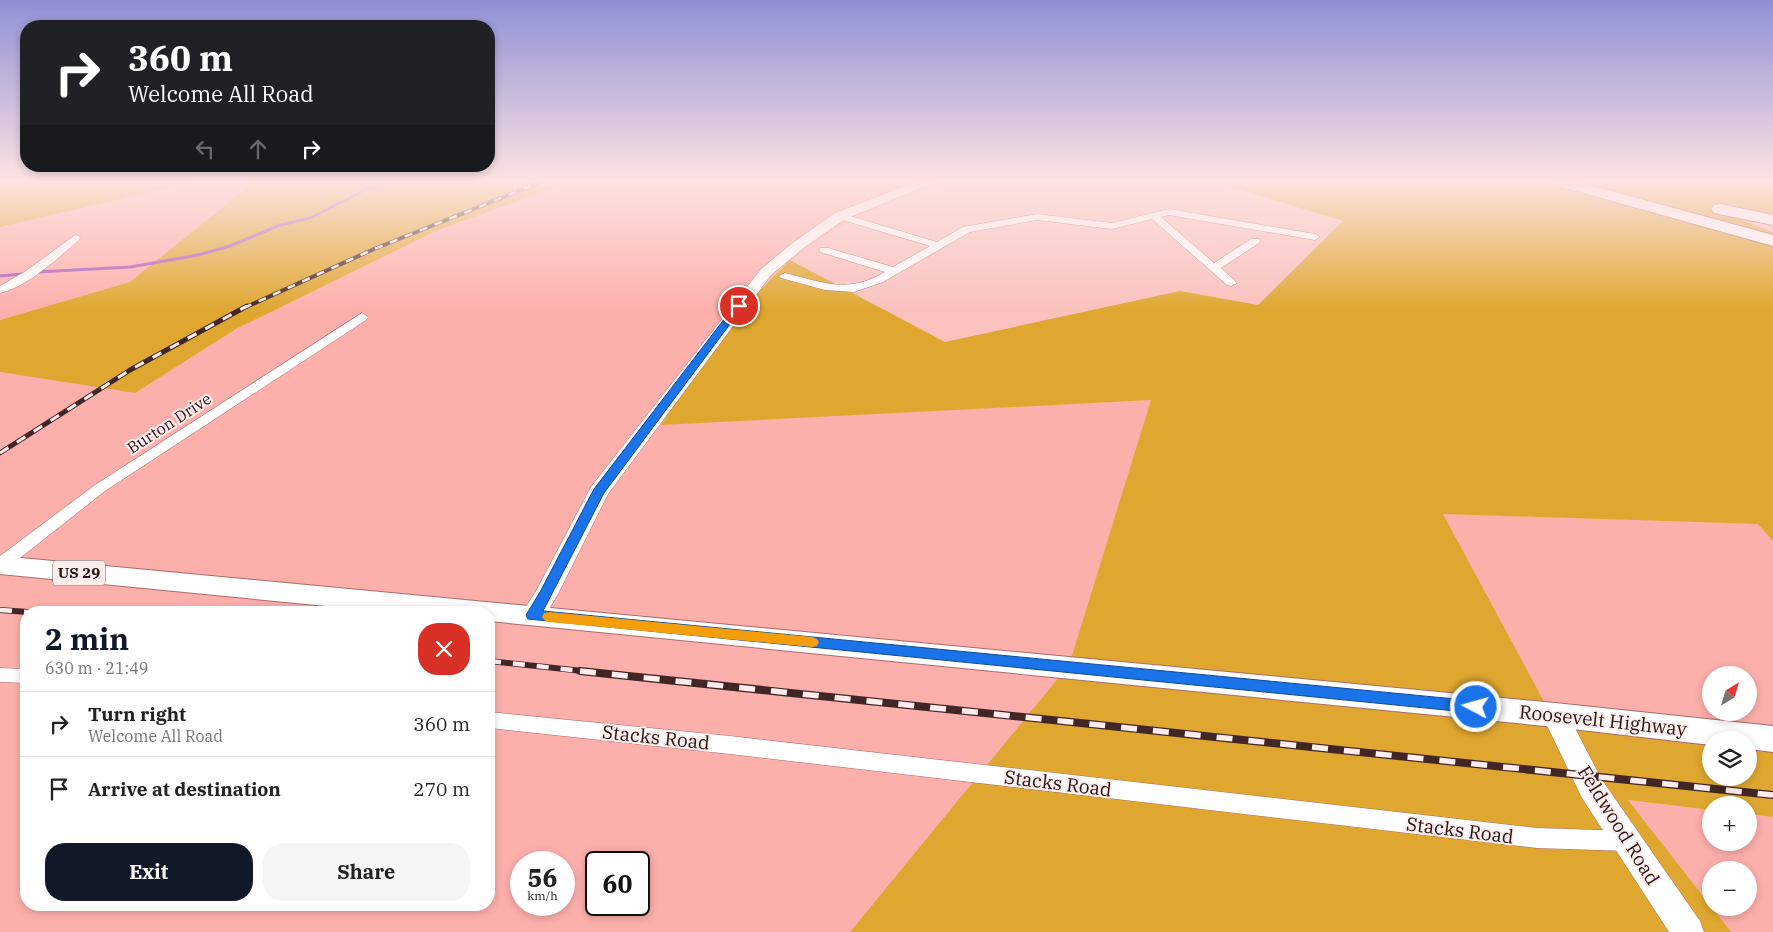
<!DOCTYPE html>
<html lang="en">
<head>
<meta charset="utf-8">
<style>
  :root { --surface:#fff; --page:#f6f6f6; --text:#222; --muted:#767676; --line:#e0e0e0; --accent:#111827 }
  body { margin:0; font-family:"IBM Plex Serif",serif; background:var(--page); color:var(--text); height:100vh; display:flex; flex-direction:column; font-size:19px; white-space:nowrap }
  * { box-sizing:border-box; margin:0 }
  p { font-size:16px; color:var(--muted) }
  .icon { flex:none; width:28px; height:28px; fill:none; stroke:currentColor; stroke-width:2; stroke-linecap:round; stroke-linejoin:round }
  .map { position:relative; flex:1; overflow:hidden }
  .drawer { position:absolute; left:20px; top:606px; width:475px; height:305px; display:flex; flex-direction:column; background:var(--surface); border-radius:20px; box-shadow:0 2px 8px #0003 }
  .drawer>* { flex:none }
  .hud { position:absolute; left:20px; top:20px; width:475px; height:152px; border-radius:20px; box-shadow:0 2px 8px #0003; background:#202124; color:#fff; overflow:hidden }
  .needle { width:32px; rotate:38deg }
  .controls { position:absolute; left:1702px; top:666px; display:grid; gap:10px }
  .controls a { display:grid; place-items:center; width:55px; height:55px; border-radius:50%; background:var(--surface); box-shadow:0 2px 8px #0003; font-size:25px }
  .speed { position:absolute; left:510px; top:851px; display:flex; gap:10px; font-size:25px; font-weight:700; text-align:center }
  .speed>* { display:grid; place-content:center; width:65px; height:65px; border-radius:50%; background:var(--surface); box-shadow:0 2px 8px #0003; line-height:1 }
  .speed small { font-size:12px; font-weight:400 }
  .speed .limit { border:2px solid #111; border-radius:8px; background:#fff; color:#111 }
  .pin { position:absolute; display:grid; place-items:center; width:42px; height:42px; color:#fff; margin:-21px; border:2px solid #fff; border-radius:50%; box-shadow:0 1px 5px #0007 }
  .me { position:absolute; width:55px; margin:-28px; rotate:276deg; stroke-linejoin:round; filter:drop-shadow(0 0 4px #0008) }
  .turn { display:flex; align-items:center; gap:18px; height:105px; padding:0 25px; font-size:22px }
  .turn .icon { width:65px; height:65px; stroke-width:2.5 }
  .turn b { display:block; font-size:35px; line-height:42px }
  .lanes { display:flex; align-items:center; height:48px; padding:0 25px; background:#0003; justify-content:center; gap:25px; direction:ltr }
  .lanes .off { opacity:.35 }
  .round { display:grid; place-items:center; flex:none; width:52px; height:52px; border-radius:20px; background:var(--page) }
  .summary { display:flex; align-items:center; justify-content:space-between; height:85px; padding:0 25px }
  h1 { font-size:30px; font-weight:800; line-height:38px; color:var(--accent) }
  .action { display:flex; gap:10px; margin-top:auto; padding:10px 25px }
  .action a { flex:1; height:58px; border-radius:20px; background:var(--accent); color:#fff; font-size:20px; font-weight:800; line-height:58px; text-align:center }
  .action a+a { background:var(--page); color:var(--text) }
  ul { padding:0; list-style:none }
  li { display:flex; align-items:center; gap:15px; height:65px; padding:0 25px; border-top:1px solid var(--line) }
  li div { flex:1 }
  li b { display:block; font-size:19px }
  li em { font-style:normal }
  .map>svg:first-child { display:block }
  .built { fill:#fdafac; fill-rule:evenodd }
  .green { fill:#dfa72f; fill-rule:evenodd }
  .lines { fill:none; stroke-linecap:round; stroke-linejoin:round }
  .stream { stroke:#ab5ab9; stroke-width:3 }
  .street-casing { stroke:#ab6a69; stroke-width:1 }
  .secondary-casing { stroke:#ab6a69; stroke-width:1 }
  .primary-casing { stroke:#ab6a69; stroke-width:2 }
  .highway-casing { stroke:#ab6a69; stroke-width:2 }
  .street { fill:#fff; fill-rule:evenodd }
  .secondary { fill:#fff; fill-rule:evenodd }
  .primary { fill:#fff; fill-rule:evenodd }
  .highway { fill:#fff; fill-rule:evenodd }
  .rail-far3-casing { stroke:#422625; stroke-width:4 }
  .rail-far2-casing { stroke:#422625; stroke-width:5 }
  .rail-far1-casing { stroke:#422625; stroke-width:6 }
  .rail-casing { stroke:#422625; stroke-width:8 }
  .rail-far3 { stroke:#fdeeed; stroke-width:2.5; stroke-dasharray:8; stroke-linecap:butt }
  .rail-far2 { stroke:#fdeeed; stroke-width:3; stroke-dasharray:10; stroke-linecap:butt }
  .rail-far1 { stroke:#fdeeed; stroke-width:4.5; stroke-dasharray:12; stroke-linecap:butt }
  .rail { stroke:#fdeeed; stroke-width:5.5; stroke-dasharray:16; stroke-linecap:butt }
  .route { fill:#1a73e8; stroke:#114b97 }
  .slow { fill:#f59e0b }
  .labels { text-anchor:middle; stroke-width:4; stroke-linejoin:round; paint-order:stroke }
  .shield { fill:#fdeeed; stroke:#6a5454; stroke-width:1 }
  .shield-label { font-size:15px; font-weight:bold; fill:#2b1212 }
  .street-label { font-size:16px; fill:#2b1212; stroke:#fdeeed }
  .near-street-label { font-size:19px; fill:#2b1212; stroke:#fdeeed }
</style>
</head>
<body>
<div class="map">
<svg width="1773" height="932" viewBox="0 0 1773 932">
  <rect width="100%" height="100%" fill="#fac1be"/>
  <!-- built -->
  <g class="built">
    <polygon points="193,182 254,182 130,282 0,320 0,227"/>
    <path d="M569,182H947L880,207L827,234L786,263L723,327L662,424L1151,400L1069,665L850,932H0V372L135,393L236,329L436,231ZM26,612H489V905H26ZM521,862H564V905H521ZM596,862H639V905H596Z"/>
    <path d="M1443,514L1758,524L1773,541V726L1547,707ZM1711,675H1749V712H1711Z"/>
    <polygon points="1627,800 1711,810 1711,842 1749,842 1749,814 1773,817 1773,932 1731,932 1712,908 1749,908 1749,870 1711,870 1711,907"/>
  </g>
  <!-- green -->
  <g class="green">
    <polygon points="0,182 193,182 0,227"/>
    <polygon points="254,182 569,182 436,231 236,329 135,393 0,372 0,320 130,282"/>
    <path d="M1215,182H1773V224L1733,217L1773,232V541L1758,524L1443,514L1547,707L1773,726V817L1749,814V805H1711V810L1628,800L1731,932H850L1069,665L1151,400L661,425L723,327L790,260L945,342L1180,291L1258,305L1343,221ZM1711,740H1749V778H1711Z"/>
  </g>
  <g class="lines">
    <!-- stream -->
    <g class="stream">
      <polyline points="37,272 130,267 198,255 230,246 280,225 310,218 367,189 388,182"/>
      <polyline points="0,276 22,274"/>
    </g>
    <!-- street casing -->
    <g class="street-casing">
      <g id="street">
        <path d="M1169,209L1315,234L1320,237L1315,240L1169,215L1161,217L1214,263L1251,239H1259L1260,241L1259,243L1221,268L1237,283L1231,286L1227,285L1152,219L1112,229L1037,220L970,232L883,282L854,292L825,290L781,278L779,276L785,273C825,283 847,294 885,272L820,252L819,250L820,248H828L893,267L930,246L836,218L835,216L840,213L937,242L963,227L1037,214L1112,223Z"/>
        <path d="M75,235L79,236L80,238L79,240C58,258 27,287 0,293V286L26,271Z"/>
        <polygon points="362,313 368,317 366,320 105,491 6,569 0,571 0,556 95,485"/>
        <polygon points="0,668 26,669 26,683 0,682"/>
        <polygon points="489,712 730,736 1537,828 1628,831 1636,834 1639,841 1636,848 1628,851 1537,848 730,754 489,728"/>
      </g>
    </g>
    <!-- secondary casing -->
    <g class="secondary-casing">
      <g id="secondary">
        <polygon points="915,182 931,182 929,185 845,219 805,247 771,275 608,494 558,594 542,621 533,624 524,621 521,615 536,591 591,487 761,269 795,241 835,213"/>
        <polygon points="1555,704 1564,707 1602,780 1700,921 1704,932 1669,932 1582,798 1542,715 1546,707"/>
      </g>
    </g>
    <!-- primary casing -->
    <g class="primary-casing">
      <polygon id="primary" points="0,556 1555,703 1773,726 1773,752 1749,749 1749,740 1711,740 1711,745 1555,727 489,621 489,612 388,612 0,574"/>
    </g>
    <!-- highway casing -->
    <g class="highway-casing">
      <g id="highway">
        <polygon points="1553,182 1578,182 1773,235 1773,246 1555,185"/>
        <polygon points="1720,204 1773,215 1773,225 1714,213 1711,209 1714,205"/>
      </g>
    </g>
    <!-- street -->
    <use href="#street" class="street"/>
    <!-- secondary -->
    <use href="#secondary" class="secondary"/>
    <!-- primary -->
    <use href="#primary" class="primary"/>
    <!-- highway -->
    <use href="#highway" class="highway"/>
    <!-- rail-far3 casing -->
    <g class="rail-far3-casing">
      <polyline id="rail-far3" points="244,308 374,249 541,182"/>
    </g>
    <!-- rail-far2 casing -->
    <g class="rail-far2-casing">
      <polyline id="rail-far2" points="0,453 130,370 247,306"/>
    </g>
    <!-- rail-far1 casing -->
    <g class="rail-far1-casing">
      <g id="rail-far1">
        <polyline points="0,610 28,612"/>
        <polyline points="489,661 592,672"/>
      </g>
    </g>
    <!-- rail casing -->
    <g class="rail-casing">
      <polyline id="rail" points="580,671 1773,795"/>
    </g>
    <!-- rail-far3 -->
    <use href="#rail-far3" class="rail-far3"/>
    <!-- rail-far2 -->
    <use href="#rail-far2" class="rail-far2"/>
    <!-- rail-far1 -->
    <use href="#rail-far1" class="rail-far1"/>
    <!-- rail -->
    <use href="#rail" class="rail"/>
  </g>
  <!-- sky -->
  <linearGradient id="sky" x2="0" y2="1"><stop stop-color="#8f90d5"/><stop offset="0.58" stop-color="#fde3e2"/><stop offset="1" stop-color="#fde3e2" stop-opacity="0"/></linearGradient>
  <rect width="1773" height="312" fill="url(#sky)"/>
  <!-- route -->
  <polygon class="route" points="739,304 742,305 742,308 604,493 543,611 1476,701 1481,703 1484,707 1481,711 1476,713 528,619 526,615 540,592 594,489 735,305"/>
  <!-- slow -->
  <polygon class="slow" points="549,612 812,637 817,639 819,642 817,646 812,647 549,622 544,620 542,617 544,613"/>
  <g class="labels">
    <!-- shield labels -->
    <rect class="shield" x="53" y="560.5" width="52" height="25" rx="4"/>
    <g class="shield-label">
      <text x="79" y="578">US 29</text>
    </g>
    <!-- street labels -->
    <g class="street-label">
      <text transform="translate(169 423) rotate(-33)" y="6">Burton Drive</text>
    </g>
    <!-- near-street labels -->
    <g class="near-street-label">
      <text transform="translate(1603 720) rotate(6)" y="7">Roosevelt Highway</text>
      <text transform="translate(656 737) rotate(6)" y="7">Stacks Road</text>
      <text transform="translate(1058 783) rotate(7)" y="7">Stacks Road</text>
      <text transform="translate(1619 825) rotate(58)" y="7">Feldwood Road</text>
      <text transform="translate(1460 830) rotate(7)" y="7">Stacks Road</text>
    </g>
  </g>
</svg>
<div class="controls">
<a><svg class="needle" viewBox="-14 -14 28 28"><path d="M0-13l5 13h-10z" fill="#e53935"/><path d="M0 13l5-13h-10z" fill="#767676"/></svg></a>
<a><svg class="icon" aria-label="layers" viewBox="0 0 24 24"><path d="M12 4l9 5-9 5-9-5zM3 14l9 5 9-5"/></svg></a>
<a>+</a>
<a>−</a>
</div>
<div class="speed"><div>56<small>km/h</small></div><div class="limit">60</div></div>
<div class="pin" style="left:739px;top:306px;background:#d93025"><svg class="icon" aria-label="arrive" viewBox="0 0 24 24"><path d="M6 21V4h12l-3 4 3 4H6"/></svg></div>
<svg class="me" style="left:1476px;top:707px" viewBox="-20 -20 40 40"><circle r="17" fill="#1a73e8" stroke="#fff" stroke-width="3"/><path d="M0-11L8 9 0 5-8 9z" fill="#fff"/></svg>
<div class="hud">
<div class="turn"><svg class="icon" aria-label="right" viewBox="0 0 24 24"><path d="M7 20v-9h11M14 6l5 5-5 5"/></svg><div><b>360 m</b>Welcome All Road</div></div>
<div class="lanes"><svg class="icon off" aria-label="left" viewBox="0 0 24 24"><path d="M17 20v-9H6M10 6l-5 5 5 5"/></svg><svg class="icon off" aria-label="ahead" viewBox="0 0 24 24"><path d="M12 20V5M6 11l6-6 6 6"/></svg><svg class="icon" aria-label="right" viewBox="0 0 24 24"><path d="M7 20v-9h11M14 6l5 5-5 5"/></svg></div>
</div>
<section class="drawer">
<div class="summary"><div><h1>2 min</h1><p>630 m · 21:49</p></div><a class="round" style="background:#d93025;color:#fff"><svg class="icon" aria-label="close" viewBox="0 0 24 24"><path d="M6 6l12 12M18 6L6 18"/></svg></a></div>
<ul>
<li><svg class="icon" aria-label="right" viewBox="0 0 24 24"><path d="M7 20v-9h11M14 6l5 5-5 5"/></svg><div><b>Turn right</b><p>Welcome All Road</p></div><em>360 m</em></li>
<li><svg class="icon" aria-label="arrive" viewBox="0 0 24 24"><path d="M6 21V4h12l-3 4 3 4H6"/></svg><div><b>Arrive at destination</b></div><em>270 m</em></li>
</ul>
<div class="action"><a>Exit</a><a>Share</a></div>
</section>
</div>
</body>
</html>
